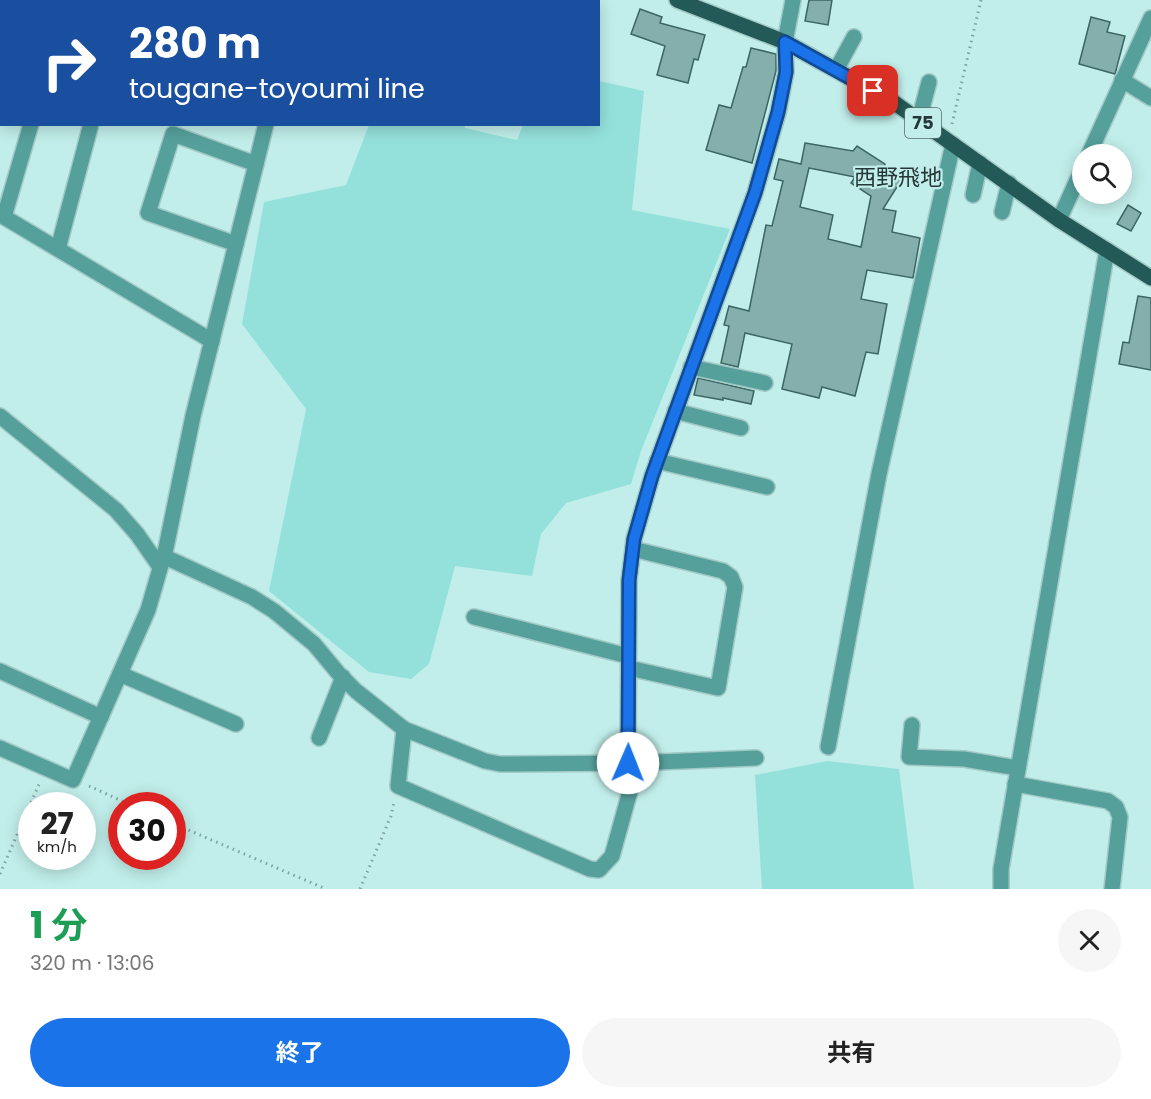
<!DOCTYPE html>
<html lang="ja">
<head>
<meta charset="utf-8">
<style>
  :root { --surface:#fff; --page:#f6f6f6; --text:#222; --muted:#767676; --accent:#1a73e8 }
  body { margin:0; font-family:Poppins,"Noto Sans JP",sans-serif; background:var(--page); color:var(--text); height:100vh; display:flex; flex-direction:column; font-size:22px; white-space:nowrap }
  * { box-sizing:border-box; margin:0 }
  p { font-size:20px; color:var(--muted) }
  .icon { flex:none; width:33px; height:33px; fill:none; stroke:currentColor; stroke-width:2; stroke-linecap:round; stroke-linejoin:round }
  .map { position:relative; height:889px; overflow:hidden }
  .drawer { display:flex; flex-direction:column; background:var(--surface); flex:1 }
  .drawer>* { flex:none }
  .guide { position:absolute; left:0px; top:0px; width:600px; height:126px; box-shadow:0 3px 15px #0003; background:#1a4fa0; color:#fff; overflow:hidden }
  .controls { position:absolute; left:1072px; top:144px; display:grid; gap:12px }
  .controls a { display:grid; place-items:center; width:60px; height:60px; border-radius:50%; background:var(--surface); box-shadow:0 3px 15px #0003; font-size:30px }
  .speed { position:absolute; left:18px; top:792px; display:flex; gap:12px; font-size:30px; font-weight:700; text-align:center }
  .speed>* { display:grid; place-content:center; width:78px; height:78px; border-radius:50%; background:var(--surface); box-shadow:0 3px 15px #0003; line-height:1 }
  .speed small { font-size:15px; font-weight:400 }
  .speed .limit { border:9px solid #d22; background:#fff; color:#111 }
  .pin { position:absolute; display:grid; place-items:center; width:51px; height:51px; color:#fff; margin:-26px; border-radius:12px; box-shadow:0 3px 9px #0006 }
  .me { position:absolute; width:66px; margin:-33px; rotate:1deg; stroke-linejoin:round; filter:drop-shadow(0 0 4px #0008) }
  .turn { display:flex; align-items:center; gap:21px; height:126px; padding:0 30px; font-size:27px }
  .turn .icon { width:78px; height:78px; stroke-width:2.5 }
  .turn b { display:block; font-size:42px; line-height:51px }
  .round { display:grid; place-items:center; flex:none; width:63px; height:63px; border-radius:32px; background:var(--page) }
  .headline { display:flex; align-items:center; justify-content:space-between; height:102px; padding:0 30px }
  h1 { font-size:36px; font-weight:700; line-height:45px; color:#1e9e55 }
  .primary-button { display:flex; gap:12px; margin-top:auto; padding:12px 30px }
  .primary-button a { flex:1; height:69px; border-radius:36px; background:var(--accent); color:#fff; font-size:24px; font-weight:700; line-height:69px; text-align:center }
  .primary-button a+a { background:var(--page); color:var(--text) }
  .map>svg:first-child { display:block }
  .green { fill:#94e1db }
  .building { fill:#84afac; stroke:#3c6663; stroke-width:1.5; fill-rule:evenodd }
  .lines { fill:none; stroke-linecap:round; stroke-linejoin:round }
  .minor-casing { stroke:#a2c9c6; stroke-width:18 }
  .major-casing { stroke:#a2c9c6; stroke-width:18 }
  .path { stroke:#7fa19e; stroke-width:3; stroke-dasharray:1.5 4.5; stroke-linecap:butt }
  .minor { stroke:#56a09c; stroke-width:15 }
  .major { stroke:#235956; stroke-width:15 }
  .route-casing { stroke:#114b97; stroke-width:15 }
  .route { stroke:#1a73e8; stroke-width:10 }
  .labels { text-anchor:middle; stroke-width:4.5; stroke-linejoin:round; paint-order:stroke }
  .shield { fill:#c1eeea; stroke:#546e6c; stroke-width:1.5 }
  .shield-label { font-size:18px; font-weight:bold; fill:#253736 }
  .quarter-label { font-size:22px; fill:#253736; stroke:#c1eeea }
</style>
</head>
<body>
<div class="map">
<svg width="1151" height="889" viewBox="0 0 1151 889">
  <rect width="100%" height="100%" fill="#c1eeea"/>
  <!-- green -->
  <g class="green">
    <polygon points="599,81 644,91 632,210 730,229 641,451 631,484 566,503 541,534 532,576 455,566 429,664 411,679 369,672 269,591 306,409 242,324 264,202 346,185 369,125 465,125 465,128 517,140 523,125 598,124"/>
    <polygon points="827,761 899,769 914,889 762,889 755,775"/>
  </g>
  <!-- building -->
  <g class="building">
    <polygon points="809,0 832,0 828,25 805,21"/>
    <polygon points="640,9 662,17 660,23 705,35 698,60 694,59 688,83 657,75 665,46 631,34"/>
    <polygon points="1091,17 1110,22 1107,32 1125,36 1115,74 1079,64"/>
    <polygon points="751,48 776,54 776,71 752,163 706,150 719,105 731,108 743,67 746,67"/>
    <path d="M805,143L853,151L857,146L885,164L884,168L902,179L883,209L896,211L892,232L920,238L913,278L867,270L861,299L887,304L878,354L866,352L855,396L822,387L819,398L782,389L792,344L745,333L738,367L721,363L729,326L724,325L729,306L749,311L766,225L772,226L783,181L774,179L779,159L801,164ZM809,168L855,177L851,183L871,196L861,247L828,239L833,215L800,207Z"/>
    <polygon points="1128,205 1141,213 1131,231 1117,224"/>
    <polygon points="1138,296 1151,298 1151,370 1119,364 1123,342 1129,343"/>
    <polygon points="698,378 754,391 751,404 723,398 723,400 694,395"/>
  </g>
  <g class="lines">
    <!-- minor casing -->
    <g class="minor-casing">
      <g id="minor">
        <polyline points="298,2 298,0"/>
        <polyline points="836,70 854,37"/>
        <polyline points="1122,80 1151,98"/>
        <polyline points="919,120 929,82"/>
        <polyline points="31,124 4,217 212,341"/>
        <polyline points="1089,154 1151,18"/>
        <polyline points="973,195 980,163"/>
        <polyline points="1002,212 1009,183"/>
        <polyline points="1059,220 1083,167"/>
        <polyline points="236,244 148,213 173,134 256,164"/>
        <polyline points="58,249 91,124"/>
        <polyline points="691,367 765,383"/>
        <polyline points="675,411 741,428"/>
        <polyline points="0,416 116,510 137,534 160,567"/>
        <polyline points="657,461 767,487"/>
        <polyline points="163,556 252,597 274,611 314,644 339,674 356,691 404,729 485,761 500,764 633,763 756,758"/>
        <polyline points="474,617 628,656"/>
        <polyline points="629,668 718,688 735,587 731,577 723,571 633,549"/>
        <polyline points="0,671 101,717"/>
        <polyline points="120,674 236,724"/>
        <polyline points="912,725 909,757 964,759 1018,768"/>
        <polyline points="404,729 398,786 590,869 599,870 612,856 634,777 633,763"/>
        <polyline points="319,738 343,677"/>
        <polyline points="828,747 879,474 953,144"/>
        <polyline points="0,748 73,780 148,610 166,548 193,416 266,124"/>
        <polyline points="628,763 629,581 634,539 652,476 755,193 778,113 786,72 785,42 793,0"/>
        <polyline points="1015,784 1108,801 1116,807 1120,817 1112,889"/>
        <polyline points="1001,889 1001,869 1107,250"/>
      </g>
    </g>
    <!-- major casing -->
    <g class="major-casing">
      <polyline id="major" points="677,0 785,42 892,101 1059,220 1151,278"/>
    </g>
    <!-- path -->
    <g class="path">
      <polyline points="952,124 981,0"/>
      <polyline points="89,786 133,806"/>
      <polyline points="172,823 326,889"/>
      <polyline points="0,874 40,782"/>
      <polyline points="360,889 391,816 394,802"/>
    </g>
    <!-- minor -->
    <use href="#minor" class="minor"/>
    <!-- major -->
    <use href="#major" class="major"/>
  </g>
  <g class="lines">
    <!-- route casing -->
    <g class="route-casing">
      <polyline id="route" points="628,763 629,580 634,539 652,476 755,193 778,112 786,72 785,42 873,91"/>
    </g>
    <!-- route -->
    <use href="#route" class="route"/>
  </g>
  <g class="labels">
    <!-- shield labels -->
    <rect class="shield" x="905" y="108" width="36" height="30" rx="4.5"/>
    <g class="shield-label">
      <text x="923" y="129">75</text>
    </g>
    <!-- quarter labels -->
    <g class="quarter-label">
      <text x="898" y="185">西野飛地</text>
    </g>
  </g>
</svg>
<div class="controls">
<a><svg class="icon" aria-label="search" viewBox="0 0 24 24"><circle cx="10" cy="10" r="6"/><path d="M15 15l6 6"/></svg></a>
</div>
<div class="speed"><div>27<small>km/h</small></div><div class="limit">30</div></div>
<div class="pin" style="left:873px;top:91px;background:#d93025"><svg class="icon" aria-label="arrive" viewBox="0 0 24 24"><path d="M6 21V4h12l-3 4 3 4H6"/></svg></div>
<svg class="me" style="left:628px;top:763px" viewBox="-20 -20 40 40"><circle r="19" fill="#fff"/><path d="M0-13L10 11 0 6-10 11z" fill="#1a73e8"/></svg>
<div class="guide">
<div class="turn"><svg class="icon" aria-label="right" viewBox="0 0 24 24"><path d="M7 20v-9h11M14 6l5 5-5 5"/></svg><div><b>280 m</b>tougane-toyoumi line</div></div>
</div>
</div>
<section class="drawer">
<div class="headline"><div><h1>1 分</h1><p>320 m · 13:06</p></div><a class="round"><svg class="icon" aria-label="close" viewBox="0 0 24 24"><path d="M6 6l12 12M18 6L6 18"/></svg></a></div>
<div class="primary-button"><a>終了</a><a>共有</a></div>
</section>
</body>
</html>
